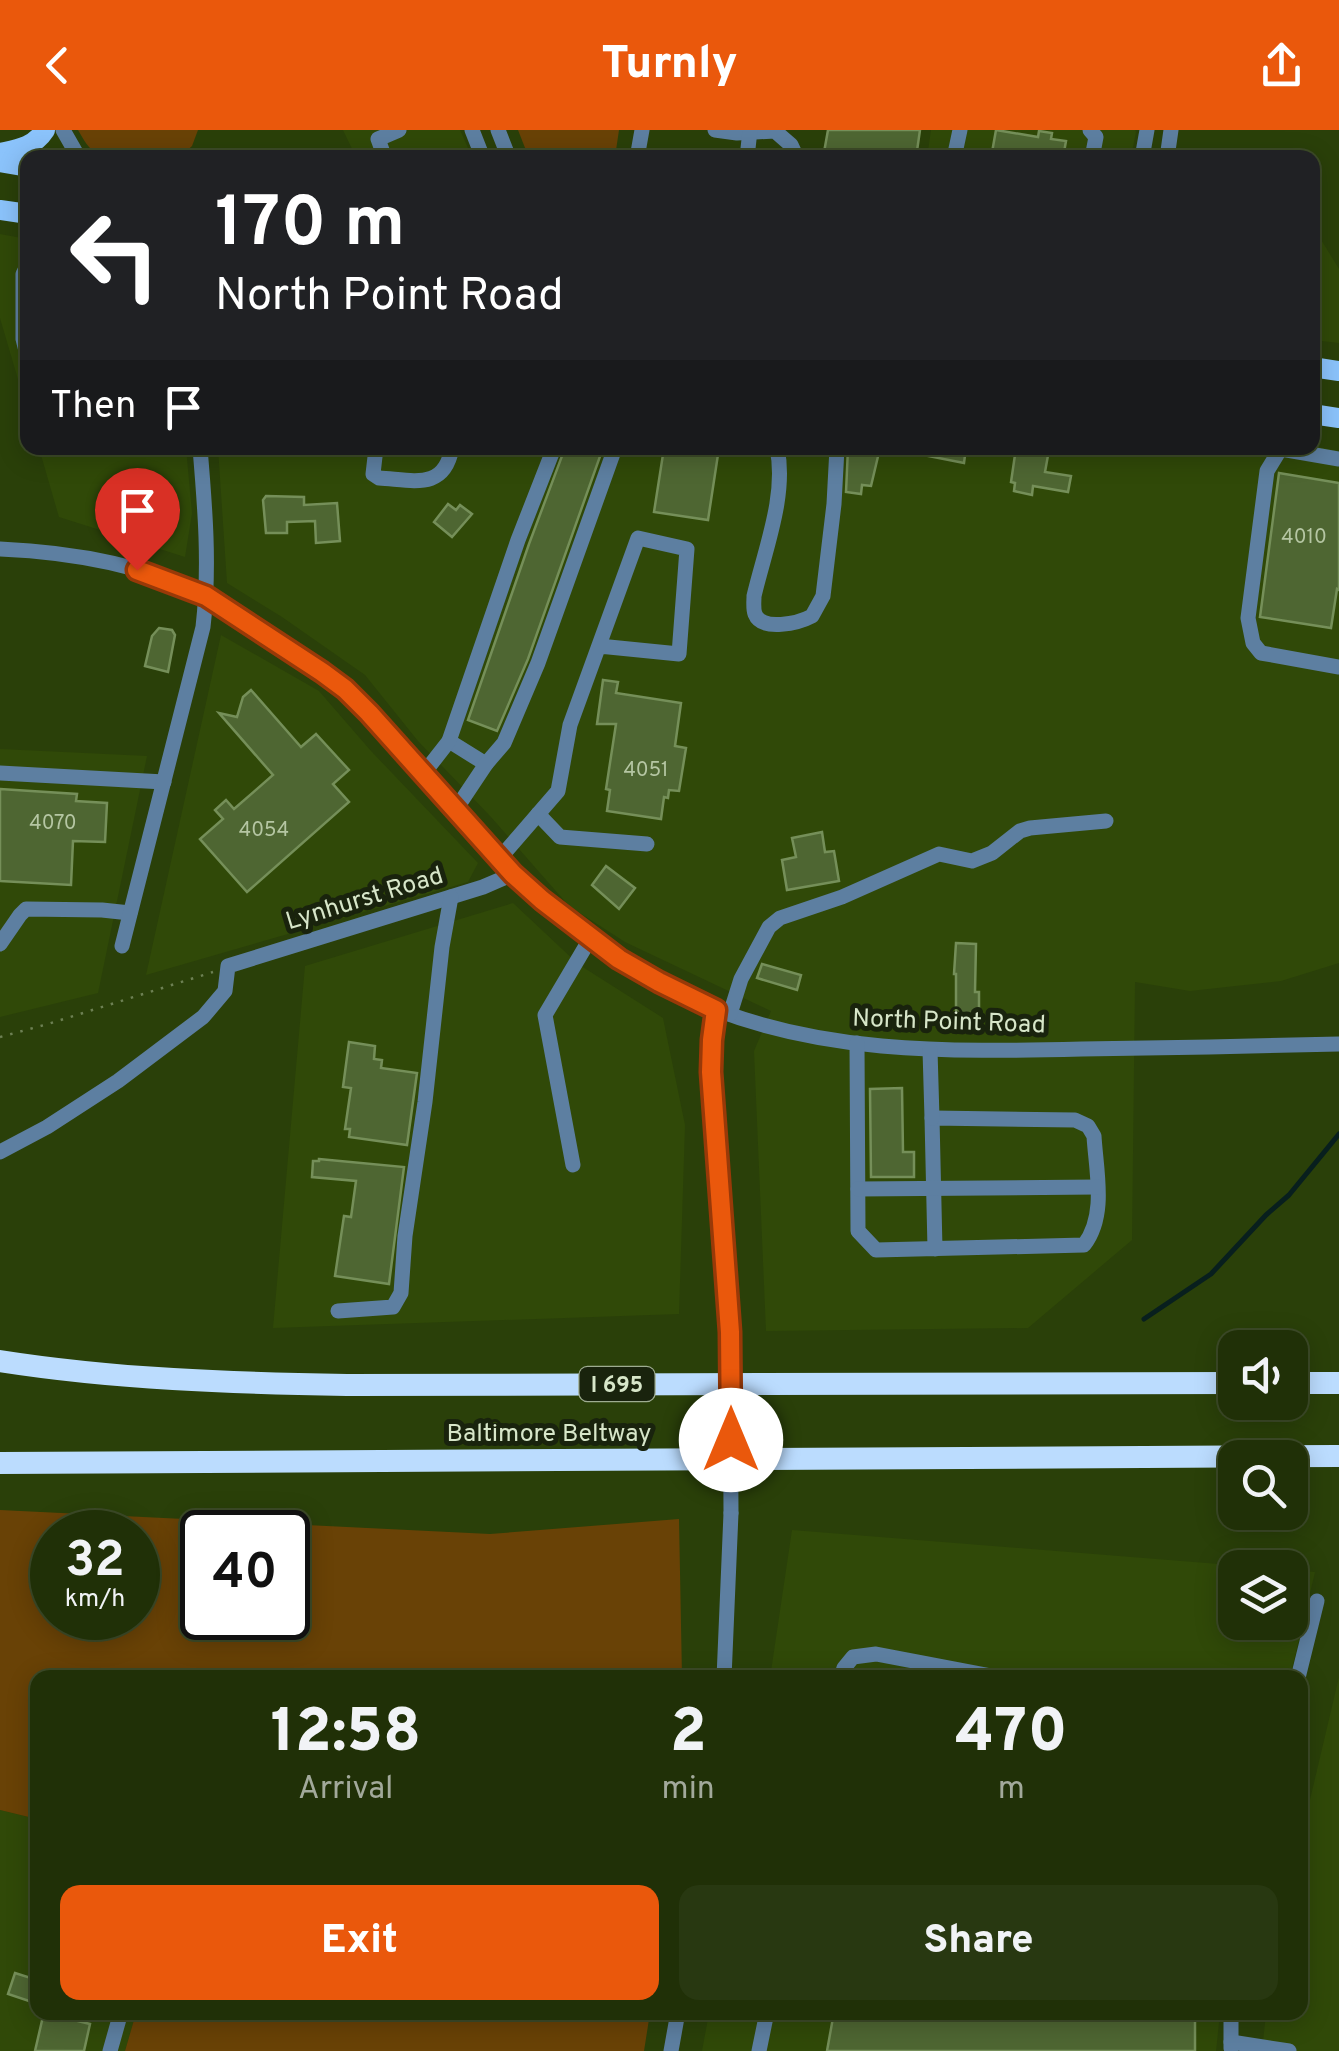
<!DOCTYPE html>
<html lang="en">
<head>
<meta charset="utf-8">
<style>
  :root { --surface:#203007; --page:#283811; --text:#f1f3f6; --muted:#a2a99b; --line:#3d4b28; --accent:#ea580c }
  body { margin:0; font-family:Overpass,sans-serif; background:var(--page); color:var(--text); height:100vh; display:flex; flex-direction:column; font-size:38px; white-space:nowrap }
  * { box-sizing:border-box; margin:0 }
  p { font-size:32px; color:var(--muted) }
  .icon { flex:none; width:55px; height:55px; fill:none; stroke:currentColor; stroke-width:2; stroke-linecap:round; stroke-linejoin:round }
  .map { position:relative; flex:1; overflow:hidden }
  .panel { position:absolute; left:30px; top:1540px; width:1278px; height:350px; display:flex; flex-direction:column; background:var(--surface); border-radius:20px; box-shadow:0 5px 25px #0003,0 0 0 2px var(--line) }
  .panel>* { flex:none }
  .banner { position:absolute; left:20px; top:20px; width:1300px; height:305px; border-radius:20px; box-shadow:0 5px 25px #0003,0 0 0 2px var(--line); background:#202124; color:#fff; overflow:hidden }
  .fabs { position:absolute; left:1218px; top:1200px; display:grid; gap:20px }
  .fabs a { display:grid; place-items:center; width:90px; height:90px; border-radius:20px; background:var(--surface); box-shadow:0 5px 25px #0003,0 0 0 2px var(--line); font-size:50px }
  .speed { position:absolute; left:30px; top:1380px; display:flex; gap:20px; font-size:50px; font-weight:700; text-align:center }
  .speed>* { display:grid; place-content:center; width:130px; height:130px; border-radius:50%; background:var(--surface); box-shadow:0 5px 25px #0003,0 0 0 2px var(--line); line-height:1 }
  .speed small { font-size:25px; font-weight:400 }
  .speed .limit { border:5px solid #111; border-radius:15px; background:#fff; color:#111 }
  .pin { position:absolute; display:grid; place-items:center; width:85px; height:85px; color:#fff; margin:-102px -42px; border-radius:50% 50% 50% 0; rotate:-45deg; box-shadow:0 0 10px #0007 }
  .pin .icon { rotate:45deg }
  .me { position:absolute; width:110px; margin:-55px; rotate:0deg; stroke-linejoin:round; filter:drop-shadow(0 0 8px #0008) }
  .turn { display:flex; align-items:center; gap:35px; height:210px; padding:0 30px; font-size:45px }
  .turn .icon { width:130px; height:130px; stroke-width:2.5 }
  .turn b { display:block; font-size:70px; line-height:85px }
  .then { display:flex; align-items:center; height:95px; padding:0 30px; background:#0003; gap:20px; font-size:38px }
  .eta { display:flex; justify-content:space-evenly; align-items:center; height:170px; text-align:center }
  .eta b { font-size:60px; font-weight:800; line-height:70px }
  .cta { display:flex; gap:20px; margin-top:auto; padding:20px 30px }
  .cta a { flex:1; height:115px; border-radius:20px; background:var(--accent); color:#fff; font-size:40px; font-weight:800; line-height:115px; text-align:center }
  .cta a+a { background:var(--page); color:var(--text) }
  header { display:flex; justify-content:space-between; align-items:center; height:130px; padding:0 30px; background:var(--accent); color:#fff; font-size:45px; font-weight:800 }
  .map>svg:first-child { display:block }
  .built { fill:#304908 }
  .green { fill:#694206; fill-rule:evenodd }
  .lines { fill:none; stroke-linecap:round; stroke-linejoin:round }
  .stream { stroke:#081f1e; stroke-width:5 }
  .building { fill:#4e6632; stroke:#758f59; stroke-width:2.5 }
  .path { stroke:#6d8053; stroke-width:2.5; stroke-dasharray:2.5 8; stroke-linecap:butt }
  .minor { stroke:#5d7fa1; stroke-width:15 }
  .major { stroke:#8bc3fb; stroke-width:20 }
  .highway { stroke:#bbdcfe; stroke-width:22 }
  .minor-bridge { stroke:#5d7fa1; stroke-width:15 }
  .route-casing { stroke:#983908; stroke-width:25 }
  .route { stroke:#ea580c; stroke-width:18 }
  .labels { text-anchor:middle; stroke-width:10; stroke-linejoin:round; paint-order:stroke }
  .number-label { font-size:20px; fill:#b5c6a3 }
  .shield { fill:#19230d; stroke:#9eac91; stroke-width:2.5 }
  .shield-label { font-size:22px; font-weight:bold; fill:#d7e6c9 }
  .street-label { font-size:25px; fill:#d7e6c9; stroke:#19230d }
</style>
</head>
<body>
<header><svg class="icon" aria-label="back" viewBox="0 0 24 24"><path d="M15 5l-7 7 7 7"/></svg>Turnly<svg class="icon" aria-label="share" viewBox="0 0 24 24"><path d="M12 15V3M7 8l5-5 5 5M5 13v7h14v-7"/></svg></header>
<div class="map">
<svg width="1339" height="1921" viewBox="0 0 1339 1921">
  <rect width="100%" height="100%" fill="#2a4009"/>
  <!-- built -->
  <g class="built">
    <polygon points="343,0 460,0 472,27 356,27"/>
    <polygon points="931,0 1135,0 1136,2 1131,27 927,28"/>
    <polygon points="1312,95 1339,139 1339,213 1313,210"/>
    <polygon points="0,104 27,109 27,280 0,188"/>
    <polygon points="1313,316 1339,321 1339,833 1281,851 1190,861 1135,852 1132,1110 1028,1198 766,1201 754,921 771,881 625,812 569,776 491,687 418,611 365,545 282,487 227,453 218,318"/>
    <polygon points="39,318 186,318 192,383 185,427 59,387"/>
    <polygon points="221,505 319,561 371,621 478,733 468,752 146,845"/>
    <polygon points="0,619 147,626 98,863 0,887"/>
    <polygon points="513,773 578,834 663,888 685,995 679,1184 273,1198 305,836"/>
    <polygon points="792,1400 1256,1437 1235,1438 1235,1492 1290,1492 1290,1440 1315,1442 1290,1547 770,1548"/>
    <polygon points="1339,1547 1339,1921 1262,1921 1266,1883 1300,1882 1300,1712"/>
    <polygon points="0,1680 37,1689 38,1882 136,1883 125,1921 0,1921"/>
    <polygon points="709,1883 1220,1883 1216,1921 702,1921"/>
  </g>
  <!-- green -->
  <g class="green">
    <path d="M78,0H198L192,16L180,27C162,28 112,32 99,25C88,19 84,10 78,0Z"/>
    <polygon points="518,0 619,0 615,27 529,28"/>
    <path d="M0,1380L490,1404L679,1389L682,1547L38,1548L37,1689L0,1680ZM138,1402V1488H52V1402ZM288,1402V1488H202V1402Z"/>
    <polygon points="136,1883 136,1882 650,1883 644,1921 125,1921"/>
  </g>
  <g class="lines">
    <!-- stream -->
    <polyline class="stream" points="1144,1189 1211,1144 1266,1085 1289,1065 1339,1004"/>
  </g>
  <!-- building -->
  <g class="building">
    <polygon points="828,0 920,0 916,28 823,28"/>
    <polygon points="996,0 1038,7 1039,1 1052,3 1051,9 1066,11 1063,28 991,28"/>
    <polygon points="565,318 603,318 528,529 497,601 468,590 529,414"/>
    <polygon points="664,318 719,318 708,390 654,382"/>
    <polygon points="848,318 880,318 871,356 862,355 861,364 846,362"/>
    <polygon points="918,318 966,318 964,333 918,324"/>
    <polygon points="1016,318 1047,318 1049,320 1045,342 1071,346 1068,362 1033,356 1032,365 1014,361 1015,353 1011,352"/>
    <polygon points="1279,343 1339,353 1339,460 1337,459 1331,498 1260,487"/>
    <polygon points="266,366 304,367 304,375 337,373 340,411 316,413 315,391 287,392 287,403 266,403 263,370"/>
    <polygon points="448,374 456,380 460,375 472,384 452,407 434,392"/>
    <polygon points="159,498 172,500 175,505 168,542 145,536 152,506"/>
    <polygon points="603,550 618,552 616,563 681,573 675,616 686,618 679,661 669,660 668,668 664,667 661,689 607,681 610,660 606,659 616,594 597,594"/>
    <polygon points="251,560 301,617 316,604 349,640 333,654 349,672 247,762 200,709 223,689 215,680 226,670 234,679 273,645 219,583 237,587 243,567"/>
    <polygon points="0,659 77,664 76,671 107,673 105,712 73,711 71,755 0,751"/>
    <polygon points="822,702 825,722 834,721 839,751 787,760 782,730 796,727 792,708"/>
    <polygon points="606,736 635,758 619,779 592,755"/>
    <polygon points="956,813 976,814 975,862 979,862 979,888 956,888 956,844 954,844"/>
    <polygon points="762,834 801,845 797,860 757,848"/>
    <polygon points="349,912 375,916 374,929 382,930 381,938 417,943 407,1015 349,1007 350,999 345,999 351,958 343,957"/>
    <polygon points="902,958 903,1022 914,1022 914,1047 871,1047 870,959"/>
    <polygon points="319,1029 404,1037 389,1154 335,1146 344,1086 351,1087 356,1051 312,1047 313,1031 319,1031"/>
    <polygon points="15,1843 31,1848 30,1852 38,1854 38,1874 8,1864"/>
    <polygon points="44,1882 68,1882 66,1888 90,1894 84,1921 35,1921"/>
    <polygon points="834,1882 1195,1882 1195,1921 827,1921"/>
  </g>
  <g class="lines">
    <!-- path -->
    <polyline class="path" points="0,907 48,894 213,842"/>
    <!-- minor -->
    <g class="minor">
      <polyline points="63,0 79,28"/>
      <polyline points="472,0 483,28"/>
      <polyline points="498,0 509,28"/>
      <polyline points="715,0 737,3 775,1 791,15 797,28"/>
      <polyline points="1090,0 1096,7 1092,28"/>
      <polyline points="385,28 378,9 399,0"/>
      <polyline points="637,28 642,0"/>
      <polyline points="747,28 750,0"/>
      <polyline points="954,28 960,0"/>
      <polyline points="1142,28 1147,0"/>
      <polyline points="1167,28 1171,0"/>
      <polyline points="28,134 23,144 23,209 28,229"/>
      <path d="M376,318L373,344L379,348C413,350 444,361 452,318"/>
      <path d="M777,318C787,365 765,419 754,466C754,471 753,479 755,484C762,502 799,493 812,486L823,466L834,374L837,318"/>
      <polyline points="1281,318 1267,341 1248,488 1253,513 1261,523 1339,537"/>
      <polyline points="1281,319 1339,329"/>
      <path d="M0,419C69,422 142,434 205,465C229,477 252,495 275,509C300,525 327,542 348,563C408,620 457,689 517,747C567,796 625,838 689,868C812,925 949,922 1082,919C1168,918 1253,916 1339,914"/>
      <polyline points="449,611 486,634"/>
      <polyline points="0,643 164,652"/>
      <polyline points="424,643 449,611 518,410 554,318"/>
      <polyline points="456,679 486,634 504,613 538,533 615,318"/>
      <polyline points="538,684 560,707 647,714"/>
      <polyline points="500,728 558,661 570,595 638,408 687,419 679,524 599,516"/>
      <polyline points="0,814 20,785 26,779 102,780 130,783"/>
      <path d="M122,816L203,497C210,437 205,377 200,318"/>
      <polyline points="716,880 712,910 711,941 730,1201"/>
      <polyline points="730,884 741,849 769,797 780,788 842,767 939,724 972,731 992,723 1020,701 1030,698 1106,691"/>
      <path d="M857,913L858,1101L876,1120L1084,1115C1107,1085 1096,1041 1094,1006L1088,996L1075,990L932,988L935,1119"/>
      <polyline points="930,920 932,988"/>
      <polyline points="0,1022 47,997 118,951 203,887 225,861 228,836 483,757 513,744"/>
      <polyline points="573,1035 545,885 590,809"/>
      <polyline points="858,1059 1097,1057"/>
      <polyline points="338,1181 393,1177 401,1163 405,1106 425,972 442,817 451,767"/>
      <polyline points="724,1548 731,1383"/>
      <polyline points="841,1548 844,1538 853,1527 876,1524 1002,1548"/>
      <polyline points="1298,1548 1317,1471"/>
      <polyline points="1231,1882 1231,1918"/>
      <polyline points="1231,1912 1289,1921"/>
      <polyline points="110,1921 121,1882"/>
      <polyline points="671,1921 678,1882"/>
      <polyline points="759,1921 767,1882"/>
    </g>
    <!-- major -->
    <g class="major">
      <path d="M0,23C18,19 34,17 45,0"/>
      <polyline points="0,32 28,37"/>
      <polyline points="0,80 28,84"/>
      <polyline points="1312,237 1339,241"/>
      <polyline points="1312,284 1339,288"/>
    </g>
    <!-- highway -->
    <g class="highway">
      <path d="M0,1231C115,1249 231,1253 347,1255L1235,1253"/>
      <polyline points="1290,1253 1339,1253"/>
      <polyline points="0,1333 1339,1326"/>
    </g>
    <!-- minor-bridge -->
    <polyline class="minor-bridge" points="730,1201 731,1383"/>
  </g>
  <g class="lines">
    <!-- route casing -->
    <g class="route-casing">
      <polyline id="route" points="137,440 206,466 322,542 345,559 369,583 513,744 542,770 619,829 659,852 716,880 712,910 711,942 730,1202 731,1310"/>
    </g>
    <!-- route -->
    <use href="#route" class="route"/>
  </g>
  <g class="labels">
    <!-- number labels -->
    <g class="number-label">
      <text x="1304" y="413">4010</text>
      <text x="646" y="646">4051</text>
      <text x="53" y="699">4070</text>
      <text x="264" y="706">4054</text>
    </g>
    <!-- shield labels -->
    <rect class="shield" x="579.5" y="1237" width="75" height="34" rx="8"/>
    <g class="shield-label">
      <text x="617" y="1262">I 695</text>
    </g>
    <!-- street labels -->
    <g class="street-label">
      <text transform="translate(364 767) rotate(-17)" y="9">Lynhurst Road</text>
      <text transform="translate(949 890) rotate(2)" y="9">North Point Road</text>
      <text x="549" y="1311">Baltimore Beltway</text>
    </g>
  </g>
</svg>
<div class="fabs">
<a><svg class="icon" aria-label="sound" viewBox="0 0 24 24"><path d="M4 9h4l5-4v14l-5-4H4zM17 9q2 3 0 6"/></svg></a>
<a><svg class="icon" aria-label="search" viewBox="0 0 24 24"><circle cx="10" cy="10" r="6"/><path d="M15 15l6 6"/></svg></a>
<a><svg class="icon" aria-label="layers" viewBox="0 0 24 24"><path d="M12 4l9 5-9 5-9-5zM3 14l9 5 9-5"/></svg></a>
</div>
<div class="speed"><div>32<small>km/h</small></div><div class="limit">40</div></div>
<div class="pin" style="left:137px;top:440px;background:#d93025"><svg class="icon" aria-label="arrive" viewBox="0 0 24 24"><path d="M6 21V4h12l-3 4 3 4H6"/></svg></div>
<svg class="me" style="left:731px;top:1310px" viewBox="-20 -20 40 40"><circle r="19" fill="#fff"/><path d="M0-13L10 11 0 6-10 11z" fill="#ea580c"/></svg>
<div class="banner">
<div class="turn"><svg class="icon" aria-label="left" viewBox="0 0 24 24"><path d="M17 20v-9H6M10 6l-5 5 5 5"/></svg><div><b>170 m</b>North Point Road</div></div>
<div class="then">Then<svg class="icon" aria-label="arrive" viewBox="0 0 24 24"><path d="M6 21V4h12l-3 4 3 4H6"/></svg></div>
</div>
<section class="panel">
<div class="eta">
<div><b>12:58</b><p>Arrival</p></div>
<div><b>2</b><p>min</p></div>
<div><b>470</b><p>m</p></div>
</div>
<div class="cta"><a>Exit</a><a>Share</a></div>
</section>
</div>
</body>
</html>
